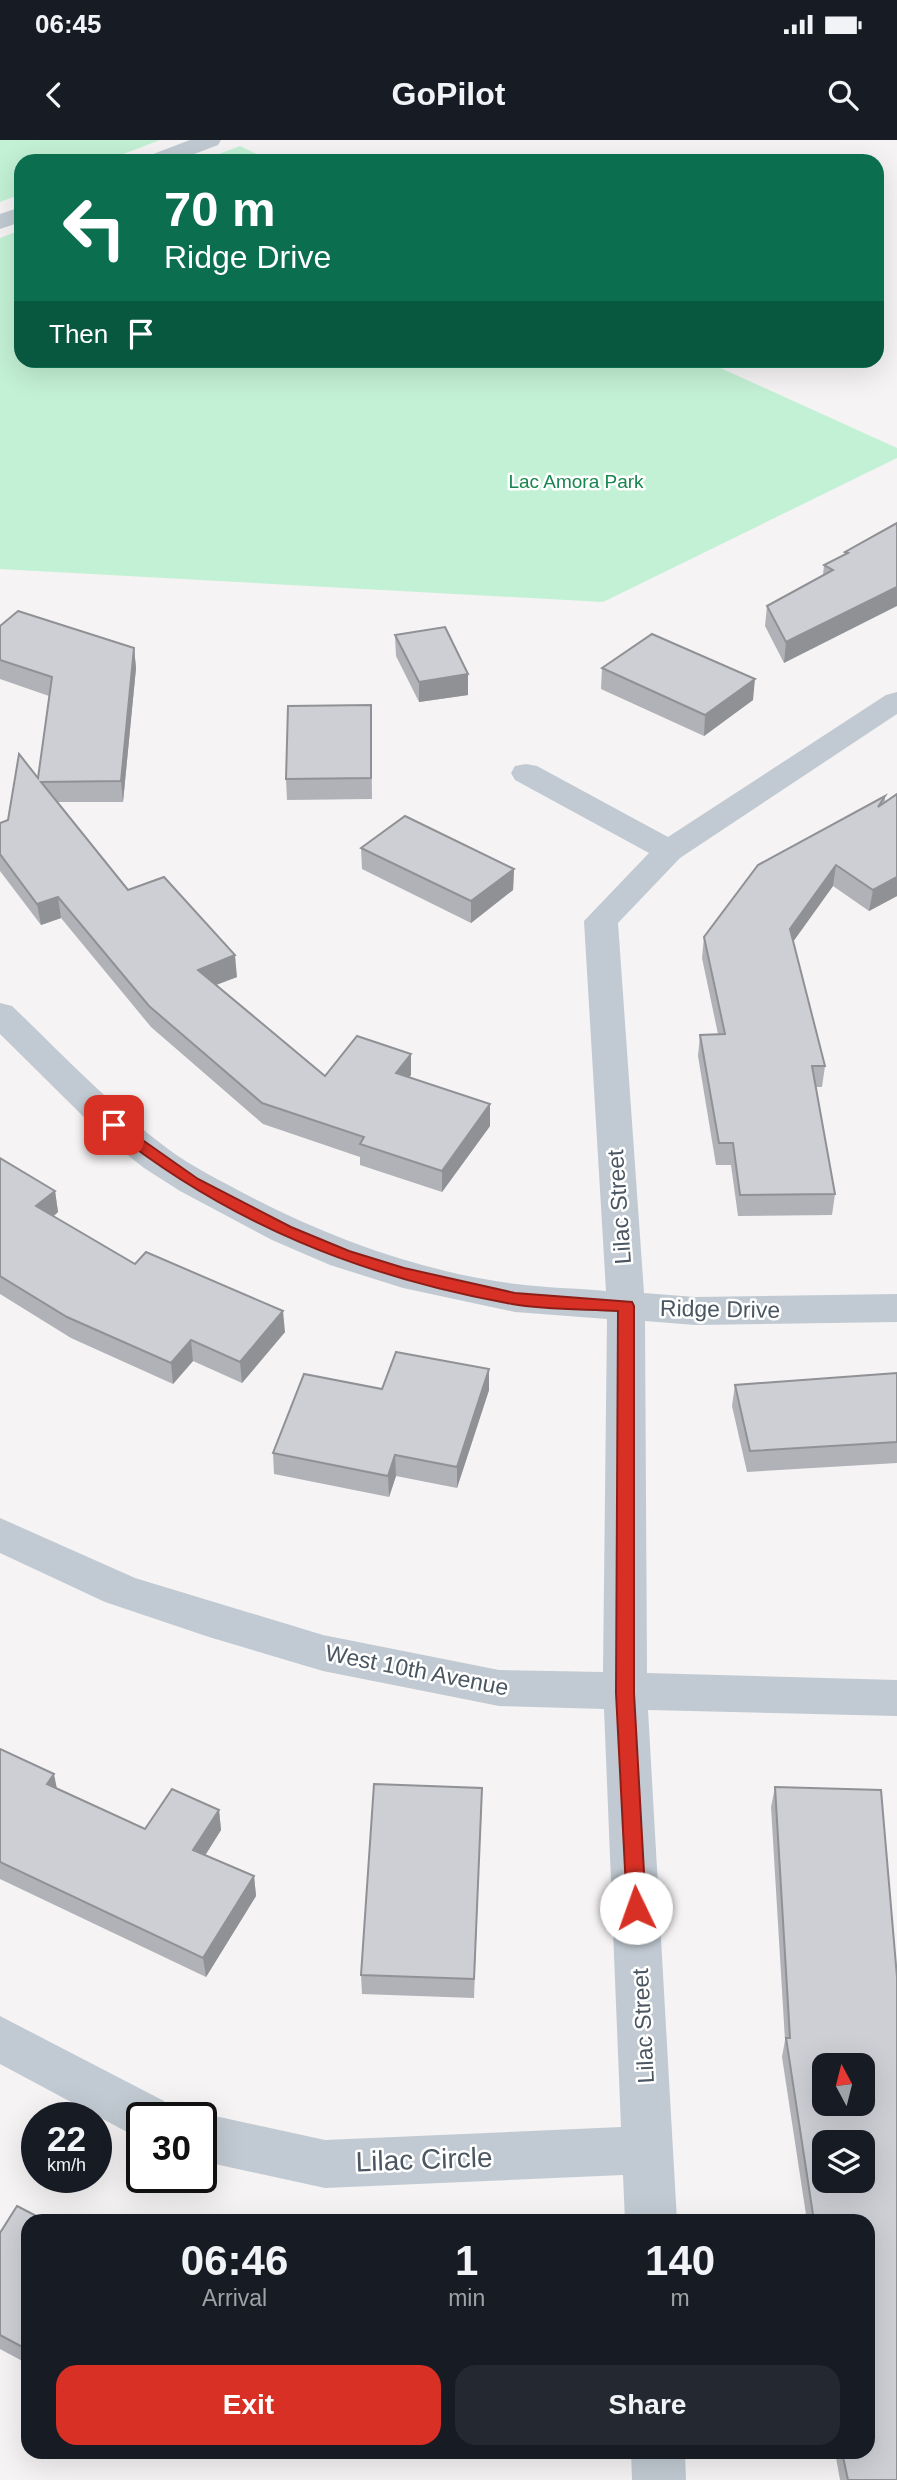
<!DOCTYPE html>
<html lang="en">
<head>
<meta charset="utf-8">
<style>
  :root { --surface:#171b24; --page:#242831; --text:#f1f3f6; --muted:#9ea1a6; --accent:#d93025 }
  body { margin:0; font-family:Helvetica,sans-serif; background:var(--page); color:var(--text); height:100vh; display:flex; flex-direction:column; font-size:26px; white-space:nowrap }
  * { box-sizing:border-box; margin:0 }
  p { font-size:23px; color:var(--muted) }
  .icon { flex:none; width:38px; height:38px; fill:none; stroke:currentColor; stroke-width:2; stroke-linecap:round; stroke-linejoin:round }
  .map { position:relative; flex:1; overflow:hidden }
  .panel { position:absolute; left:21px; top:2074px; width:854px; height:245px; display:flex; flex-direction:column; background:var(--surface); border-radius:21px; box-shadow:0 7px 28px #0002 }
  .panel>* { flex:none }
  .top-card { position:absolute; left:14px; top:14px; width:870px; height:214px; border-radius:21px; box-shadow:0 7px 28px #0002; background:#0b6e4f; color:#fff; overflow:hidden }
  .needle { width:46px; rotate:353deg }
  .fabs { position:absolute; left:812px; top:1913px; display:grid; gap:14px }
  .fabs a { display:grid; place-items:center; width:63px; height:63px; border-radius:14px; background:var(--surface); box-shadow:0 7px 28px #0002; font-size:35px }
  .speed { position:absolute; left:21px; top:1962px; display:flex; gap:14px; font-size:35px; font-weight:700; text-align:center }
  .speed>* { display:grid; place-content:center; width:91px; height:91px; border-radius:50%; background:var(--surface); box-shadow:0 7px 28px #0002; line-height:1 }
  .speed small { font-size:18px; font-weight:400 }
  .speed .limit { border:4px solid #111; border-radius:10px; background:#fff; color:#111 }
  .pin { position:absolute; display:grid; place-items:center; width:60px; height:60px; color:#fff; margin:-30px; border-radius:14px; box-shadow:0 4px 10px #0006 }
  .me { position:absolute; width:77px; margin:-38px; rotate:357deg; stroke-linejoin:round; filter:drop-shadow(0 0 5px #0008) }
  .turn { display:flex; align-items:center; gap:24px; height:147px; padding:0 35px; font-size:32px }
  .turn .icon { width:91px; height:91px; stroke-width:2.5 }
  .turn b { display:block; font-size:49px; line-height:60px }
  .then { display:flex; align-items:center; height:66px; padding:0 35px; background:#0003; gap:14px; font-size:26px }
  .eta { display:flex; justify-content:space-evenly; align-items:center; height:119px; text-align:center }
  .eta b { font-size:42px; font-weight:800; line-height:49px }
  .button { display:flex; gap:14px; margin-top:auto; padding:14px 35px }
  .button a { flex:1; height:80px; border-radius:21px; background:var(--accent); color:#fff; font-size:28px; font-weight:800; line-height:80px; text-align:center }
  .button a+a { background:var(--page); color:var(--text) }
  .status { display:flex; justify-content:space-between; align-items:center; height:49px; padding:0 35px; background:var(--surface); direction:ltr }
  .status svg { height:19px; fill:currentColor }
  header { display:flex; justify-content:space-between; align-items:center; height:91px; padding:0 35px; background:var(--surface); font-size:32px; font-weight:800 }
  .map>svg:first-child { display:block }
  .green { fill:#c3f1d5 }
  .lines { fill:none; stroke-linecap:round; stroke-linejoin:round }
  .street { fill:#c1cad2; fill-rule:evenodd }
  .wall { fill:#b0b2b7; fill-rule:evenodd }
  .shaded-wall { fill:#909195 }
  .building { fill:#cdcfd5; stroke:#909195; stroke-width:2; fill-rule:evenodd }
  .route { fill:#d93025; stroke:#8d1f18; stroke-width:2 }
  .labels { text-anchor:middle; stroke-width:5; stroke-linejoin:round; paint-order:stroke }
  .far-park-label { font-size:19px; fill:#17864f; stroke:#fff }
  .street-label { font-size:23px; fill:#4a5661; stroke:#fff }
  .near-street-label { font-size:28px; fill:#4a5661; stroke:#fff }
</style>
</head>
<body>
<div class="status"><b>06:45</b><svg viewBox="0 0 49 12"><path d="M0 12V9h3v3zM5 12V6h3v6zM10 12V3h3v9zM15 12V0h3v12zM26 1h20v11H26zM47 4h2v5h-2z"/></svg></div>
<header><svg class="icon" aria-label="back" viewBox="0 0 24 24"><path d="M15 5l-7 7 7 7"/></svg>GoPilot<svg class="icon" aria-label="search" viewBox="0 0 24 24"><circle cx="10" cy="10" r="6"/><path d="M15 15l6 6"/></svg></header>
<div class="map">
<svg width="897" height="2340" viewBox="0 0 897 2340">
  <rect width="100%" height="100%" fill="#f5f3f3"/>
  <!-- green -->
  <g class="green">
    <polygon points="0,0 160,0 105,21 21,21 21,54 0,62"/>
    <polygon points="240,6 271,21 200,21"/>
    <polygon points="21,90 21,220 705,221 897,308 897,318 603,462 0,429 0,98"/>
  </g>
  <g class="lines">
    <!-- street -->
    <g class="street">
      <polygon points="190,0 221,0 218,5 176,21 145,21 148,16"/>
      <polygon points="21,67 21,82 0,89 0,74"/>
      <path d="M897,552V574L680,718L618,783L644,1153L695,1157L897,1154V1182L695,1185L645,1181L647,1533L897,1540V1576L648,1570L677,2081H625L623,2035L325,2048L201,2021V1978H190L201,1973L325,2000L621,1987L604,1569L499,1566L323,1531L209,1497L105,1462L0,1413V1378L135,1438L323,1495L499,1530L603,1532L607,1179L515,1172L403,1148L330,1125L272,1100L180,1051L144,1028L101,994L0,894V863L12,866C63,915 112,967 168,1009C194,1028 223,1042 251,1057C334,1100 423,1132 516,1144C546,1148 576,1148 606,1151L584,781L649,713L515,640L511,633L515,626L526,624L537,626L668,697L886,555Z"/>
      <polygon points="0,1876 164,1961 171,1978 142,1978 142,2000 0,1924"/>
      <polygon points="631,2312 685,2312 686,2340 632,2340"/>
    </g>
  </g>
  <!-- wall -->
  <g class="wall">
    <polygon points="897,383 784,523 765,486 767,466 823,435 824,425 844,415 845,412"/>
    <polygon points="0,486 134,508 136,528 123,662 58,662 128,750 237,837 216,845 325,936 411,935 409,937 490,964 490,986 442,1052 360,1025 360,1017 263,984 151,887 61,778 41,785 0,731 0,683 8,680 38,638 49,556 0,539"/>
    <polygon points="395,495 468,534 468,555 419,562 396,516"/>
    <polygon points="602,528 753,560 704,596 601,549"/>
    <polygon points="371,565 372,659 287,660 286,639"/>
    <polygon points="897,654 897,756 869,771 833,746 793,802 825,926 822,947 816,947 835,1054 832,1075 738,1076 731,1025 716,1025 698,916 700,895 718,894 702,818 704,797 885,656 885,662"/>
    <polygon points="361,708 514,729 513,750 471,783 362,729"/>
    <polygon points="0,1018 55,1051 58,1072 54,1076 135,1124 285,1192 242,1243 193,1221 173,1244 71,1198 0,1154"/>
    <polygon points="897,1233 897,1323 747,1332 732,1266 735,1245"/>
    <polygon points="382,1249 489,1250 457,1348 396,1336 389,1357 274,1334 273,1313"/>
    <polygon points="0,1609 57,1649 145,1689 219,1670 221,1690 205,1715 254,1736 256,1756 206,1837 0,1739"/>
    <path d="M775,1647L881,1650L897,1837V2340H840L835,2312H868V2081H807L782,1917L785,1900L771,1667ZM824,1925H863V1964H824ZM824,2002H863V2040H824Z"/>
    <polygon points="481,1667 474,1858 362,1854 361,1835"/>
    <polygon points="28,2081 28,2224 0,2209 0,2093"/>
  </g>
  <!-- shaded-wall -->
  <g class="shaded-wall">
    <polygon points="897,447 897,466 784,523 786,502"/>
    <polygon points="134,508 136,528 123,662 121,641"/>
    <polygon points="468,534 468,555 419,562 419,542"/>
    <polygon points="755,539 753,560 704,596 705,575"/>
    <polygon points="836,725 833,746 787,810 790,789"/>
    <polygon points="514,729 513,750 471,783 471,761"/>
    <polygon points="897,737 897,756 869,771 873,750"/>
    <polygon points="58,757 61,778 41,785 37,764"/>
    <polygon points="235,815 237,837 200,851 198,830"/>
    <polygon points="411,914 411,935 397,954 396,933"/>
    <polygon points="490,964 490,986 442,1052 442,1031"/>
    <polygon points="55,1051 58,1072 40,1087 36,1066"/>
    <polygon points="283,1171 285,1192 242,1243 240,1222"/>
    <polygon points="191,1200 193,1221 173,1244 171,1223"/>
    <polygon points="489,1229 489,1250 457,1348 457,1327"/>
    <polygon points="395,1315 396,1336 389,1357 388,1336"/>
    <polygon points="54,1634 58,1654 47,1644"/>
    <polygon points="219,1670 221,1690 196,1730 193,1710"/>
    <polygon points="254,1736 256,1756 206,1837 203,1818"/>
  </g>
  <!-- building -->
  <g class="building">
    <polygon points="897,383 897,447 786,502 767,466 833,430 824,425 848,413 845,412"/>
    <polygon points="18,471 134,508 121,641 41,642 128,750 164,737 235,815 198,830 325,936 357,896 411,914 396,933 490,964 442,1031 360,1004 364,997 262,963 149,866 58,757 37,764 0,714 0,683 8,680 19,614 38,638 52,537 0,520 0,486"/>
    <polygon points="445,487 468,534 419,542 395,495"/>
    <polygon points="652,494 755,539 705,575 602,528"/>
    <polygon points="371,565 371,638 286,639 288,566"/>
    <polygon points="897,654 897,737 873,750 836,725 790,789 825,926 812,926 835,1054 740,1055 733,1003 719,1003 700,895 725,894 704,797 758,725 885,656 878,667"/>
    <polygon points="405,676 514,729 471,761 361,708"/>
    <polygon points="0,1018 55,1051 36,1066 135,1124 146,1112 283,1171 240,1222 191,1200 171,1223 67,1177 0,1136"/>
    <polygon points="396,1212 489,1229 457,1327 395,1315 388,1336 273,1313 304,1234 382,1249"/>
    <polygon points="897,1233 897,1302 750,1311 735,1245"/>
    <polygon points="0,1609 54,1634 47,1644 145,1689 172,1649 219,1670 193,1710 254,1736 203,1818 0,1722"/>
    <polygon points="374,1644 482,1648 474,1839 361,1835"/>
    <path d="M775,1647L881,1650L897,1837V2340H848L842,2312H868V2081H814L786,1898H790ZM824,1925H863V1964H824ZM824,2002H863V2040H824Z"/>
    <polygon points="17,2066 46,2081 28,2081 28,2210 0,2195 0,2093"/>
  </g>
  <!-- route -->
  <path class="route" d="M114,980L198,1039L291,1087L349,1111L404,1128L515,1153L632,1162L634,1166V1553L646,1768L643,1774L636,1776L629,1774L627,1768L616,1553L618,1171C583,1169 546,1170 512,1164C362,1137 229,1084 109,988L106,985L109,981Z"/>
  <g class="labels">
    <!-- far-park labels -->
    <g class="far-park-label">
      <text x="576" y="348">Lac Amora Park</text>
    </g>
    <!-- street labels -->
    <g class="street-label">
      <text transform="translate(619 1067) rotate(-94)" y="8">Lilac Street</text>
      <text transform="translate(720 1169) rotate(1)" y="8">Ridge Drive</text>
      <text transform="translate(417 1530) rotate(11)" y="8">West 10th Avenue</text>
      <text transform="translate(643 1886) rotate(-93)" y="8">Lilac Street</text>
    </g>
    <!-- near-street labels -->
    <g class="near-street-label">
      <text transform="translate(424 2019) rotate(-2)" y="10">Lilac Circle</text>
    </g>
  </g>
</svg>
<div class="fabs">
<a><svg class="needle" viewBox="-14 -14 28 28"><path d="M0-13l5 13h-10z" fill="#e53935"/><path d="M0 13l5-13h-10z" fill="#9ea1a6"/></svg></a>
<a><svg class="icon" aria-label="layers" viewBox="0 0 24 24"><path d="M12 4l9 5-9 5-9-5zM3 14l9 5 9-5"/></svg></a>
</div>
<div class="speed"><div>22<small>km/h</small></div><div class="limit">30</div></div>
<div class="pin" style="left:114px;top:985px;background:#d93025"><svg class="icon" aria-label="arrive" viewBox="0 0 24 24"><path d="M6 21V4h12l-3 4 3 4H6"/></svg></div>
<svg class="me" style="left:636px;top:1768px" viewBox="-20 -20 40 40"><circle r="19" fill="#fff"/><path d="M0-13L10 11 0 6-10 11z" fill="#d93025"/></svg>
<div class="top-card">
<div class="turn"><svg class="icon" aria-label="left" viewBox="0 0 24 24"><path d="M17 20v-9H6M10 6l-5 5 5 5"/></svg><div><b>70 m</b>Ridge Drive</div></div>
<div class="then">Then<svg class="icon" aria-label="arrive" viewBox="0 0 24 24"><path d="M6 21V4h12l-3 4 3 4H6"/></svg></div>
</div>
<section class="panel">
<div class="eta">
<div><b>06:46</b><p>Arrival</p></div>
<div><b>1</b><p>min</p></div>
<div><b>140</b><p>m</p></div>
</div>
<div class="button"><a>Exit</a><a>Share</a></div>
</section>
</div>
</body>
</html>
